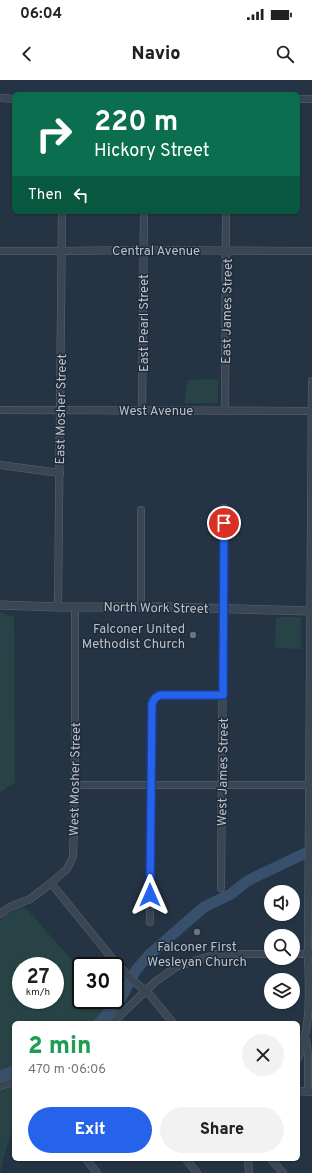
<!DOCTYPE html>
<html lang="en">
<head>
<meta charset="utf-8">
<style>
  :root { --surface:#fff; --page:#f2f2f2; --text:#202124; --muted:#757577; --accent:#2563eb }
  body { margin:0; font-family:Overpass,sans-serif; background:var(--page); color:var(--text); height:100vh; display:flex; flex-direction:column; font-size:15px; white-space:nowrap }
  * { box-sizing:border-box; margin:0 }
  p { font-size:13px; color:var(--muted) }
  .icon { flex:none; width:22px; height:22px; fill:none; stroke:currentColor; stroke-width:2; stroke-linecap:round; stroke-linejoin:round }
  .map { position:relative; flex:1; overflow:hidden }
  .side { position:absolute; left:12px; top:941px; width:288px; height:140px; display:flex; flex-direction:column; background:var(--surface); border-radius:6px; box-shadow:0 1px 3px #0004 }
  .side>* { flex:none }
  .top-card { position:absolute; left:12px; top:12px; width:288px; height:122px; border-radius:6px; box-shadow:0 1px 3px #0004; background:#0b6e4f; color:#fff; overflow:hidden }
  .controls { position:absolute; left:264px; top:805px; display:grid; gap:8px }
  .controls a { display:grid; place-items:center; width:36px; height:36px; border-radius:50%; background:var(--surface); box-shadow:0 1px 3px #0004; font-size:20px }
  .speed { position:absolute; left:12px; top:877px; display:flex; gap:8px; font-size:20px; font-weight:700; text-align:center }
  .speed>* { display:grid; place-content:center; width:52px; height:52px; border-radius:50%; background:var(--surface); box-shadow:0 1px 3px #0004; line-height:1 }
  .speed small { font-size:10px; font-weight:400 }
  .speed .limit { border:2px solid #111; border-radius:6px; background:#fff; color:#111 }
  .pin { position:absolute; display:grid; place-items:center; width:34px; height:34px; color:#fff; margin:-17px; border:2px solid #fff; border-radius:50%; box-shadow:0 1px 4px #0007 }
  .me { position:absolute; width:44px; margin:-22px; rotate:0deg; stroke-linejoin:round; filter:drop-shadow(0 0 3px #0008) }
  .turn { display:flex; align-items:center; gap:14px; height:84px; padding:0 16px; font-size:18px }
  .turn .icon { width:52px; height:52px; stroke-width:2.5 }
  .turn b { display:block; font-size:28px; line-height:34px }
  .then { display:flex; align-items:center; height:38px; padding:0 16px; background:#0003; gap:8px; font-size:15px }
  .round { display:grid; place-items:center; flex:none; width:42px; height:42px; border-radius:21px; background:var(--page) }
  .headline { display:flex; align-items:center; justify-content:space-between; height:68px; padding:0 16px }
  h1 { font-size:24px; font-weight:800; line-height:30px; color:#1e9e55 }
  .cta { display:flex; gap:8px; margin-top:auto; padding:8px 16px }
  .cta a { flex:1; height:46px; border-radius:24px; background:var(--accent); color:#fff; font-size:16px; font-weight:800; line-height:46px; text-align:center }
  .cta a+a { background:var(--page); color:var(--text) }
  .status { display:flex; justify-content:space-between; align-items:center; height:28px; padding:0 20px; background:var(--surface); direction:ltr }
  .status svg { height:11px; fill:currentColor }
  header { display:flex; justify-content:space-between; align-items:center; height:52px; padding:0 16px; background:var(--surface); font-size:18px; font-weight:800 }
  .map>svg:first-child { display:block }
  .green { fill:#284345; fill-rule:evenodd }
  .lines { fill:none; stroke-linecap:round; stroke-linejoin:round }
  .river { stroke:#38506c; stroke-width:11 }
  .minor-casing { stroke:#596471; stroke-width:8 }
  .tertiary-casing { stroke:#596471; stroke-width:9 }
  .minor { stroke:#3a4654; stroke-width:7 }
  .tertiary { stroke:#3a4654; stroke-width:8 }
  .route-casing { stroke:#184099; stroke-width:10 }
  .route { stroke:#2563eb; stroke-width:7 }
  .worship-dot { fill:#6b7280; stroke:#1f2b39; stroke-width:1.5 }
  .labels { text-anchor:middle; stroke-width:3; stroke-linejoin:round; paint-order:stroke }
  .street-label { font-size:13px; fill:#b8c1cd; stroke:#1f2b39 }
  .poi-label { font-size:13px; fill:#b8c1cd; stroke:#1f2b39; text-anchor:end }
</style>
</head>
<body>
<div class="status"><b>06:04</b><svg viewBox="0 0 49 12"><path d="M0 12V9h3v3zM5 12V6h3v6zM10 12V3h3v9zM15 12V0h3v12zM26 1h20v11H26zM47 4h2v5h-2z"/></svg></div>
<header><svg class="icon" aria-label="back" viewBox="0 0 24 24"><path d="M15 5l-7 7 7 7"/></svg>Navio<svg class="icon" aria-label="search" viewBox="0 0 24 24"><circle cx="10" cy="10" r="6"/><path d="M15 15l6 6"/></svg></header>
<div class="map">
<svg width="312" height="1093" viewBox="0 0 312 1093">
  <rect width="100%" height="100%" fill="#253444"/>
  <!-- green -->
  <g class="green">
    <polygon points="218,299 218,323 184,323 188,300"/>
    <polygon points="0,532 14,537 15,702 0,712"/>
    <polygon points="276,537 301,537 301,569 275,568"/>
    <path d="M18,828H26L81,891V920H106L127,943H14V1039L0,1093V840ZM21,886H55V920H21Z"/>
  </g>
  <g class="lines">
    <!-- river -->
    <g class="river">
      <polyline points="99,943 120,920 136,890 149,875 204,827 231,814 246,802 255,797 312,770"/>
      <polyline points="0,996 14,991"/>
    </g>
    <!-- minor casing -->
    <g class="minor-casing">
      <g id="minor">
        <polyline points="0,18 14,19"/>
        <polyline points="298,19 312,19"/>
        <polyline points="0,171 62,171 143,170 312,171"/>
        <polyline points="0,330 312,331"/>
        <polyline points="142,330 144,132"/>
        <polyline points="225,331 226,132"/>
        <polyline points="0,385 60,393"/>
        <polyline points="141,430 141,527"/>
        <polyline points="58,527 62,132"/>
        <polyline points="75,705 312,705"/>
        <polyline points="51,803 115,882 128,896 150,915 173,943"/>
        <polyline points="221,808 224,428"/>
        <polyline points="0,834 10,827 30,819 46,807 67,789 73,777 75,705 75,527"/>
        <polyline points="150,842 152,621 155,618 159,615 223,615"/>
        <polyline points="293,874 312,874"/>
        <polyline points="112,943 155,902 176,887 217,874 271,874"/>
        <polyline points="306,960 308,975 308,1011"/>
        <path d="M298,978C312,947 309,907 308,874L312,301"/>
        <polyline points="0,1006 14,1002"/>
        <polyline points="298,1011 312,1012"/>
        <polyline points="86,1079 97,1093"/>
        <polyline points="186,1079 197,1093"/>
        <polyline points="248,1079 249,1093"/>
        <polyline points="271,1079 283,1093"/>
      </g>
    </g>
    <!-- tertiary casing -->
    <g class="tertiary-casing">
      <polyline id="tertiary" points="0,525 58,527 168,527 312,531"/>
    </g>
    <!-- minor -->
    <use href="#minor" class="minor"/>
    <!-- tertiary -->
    <use href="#tertiary" class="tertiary"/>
  </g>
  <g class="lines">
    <!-- route casing -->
    <g class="route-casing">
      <polyline id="route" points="150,815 152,624 155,618 160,615 223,615 224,443"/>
    </g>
    <!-- route -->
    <use href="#route" class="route"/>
  </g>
  <!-- markers -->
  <g class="worship-dot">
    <circle cx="193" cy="555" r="4"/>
    <circle cx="197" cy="852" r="4"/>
  </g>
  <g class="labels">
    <!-- street labels -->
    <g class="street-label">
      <text x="156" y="175">Central Avenue</text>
      <text transform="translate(226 231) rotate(-89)" y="5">East James Street</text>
      <text transform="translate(143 243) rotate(-90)" y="5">East Pearl Street</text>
      <text transform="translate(60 329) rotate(-89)" y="5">East Mosher Street</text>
      <text x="156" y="335">West Avenue</text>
      <text transform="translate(156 527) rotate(1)" y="5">North Work Street</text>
      <text transform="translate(222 692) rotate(-89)" y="5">West James Street</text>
      <text transform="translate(74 699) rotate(-89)" y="5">West Mosher Street</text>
    </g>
    <!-- poi labels -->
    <g class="poi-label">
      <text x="185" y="553">Falconer United<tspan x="185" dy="15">Methodist Church</tspan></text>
      <text x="197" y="871" text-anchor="middle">Falconer First<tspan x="197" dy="15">Wesleyan Church</tspan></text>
    </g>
  </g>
</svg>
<div class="controls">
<a><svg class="icon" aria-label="sound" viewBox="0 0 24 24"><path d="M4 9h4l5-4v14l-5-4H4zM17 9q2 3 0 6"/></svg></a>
<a><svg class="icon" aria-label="search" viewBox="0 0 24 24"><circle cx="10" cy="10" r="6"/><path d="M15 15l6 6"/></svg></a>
<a><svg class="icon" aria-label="layers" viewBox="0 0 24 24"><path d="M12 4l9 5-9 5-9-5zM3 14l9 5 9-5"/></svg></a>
</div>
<div class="speed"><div>27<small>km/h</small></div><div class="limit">30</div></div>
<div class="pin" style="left:224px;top:443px;background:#d93025"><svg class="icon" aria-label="arrive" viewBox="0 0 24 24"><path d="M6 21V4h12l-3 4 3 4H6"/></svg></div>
<svg class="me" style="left:150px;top:815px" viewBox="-20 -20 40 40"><path d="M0-17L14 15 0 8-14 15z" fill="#2563eb" stroke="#fff" stroke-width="4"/></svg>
<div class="top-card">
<div class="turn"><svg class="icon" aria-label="right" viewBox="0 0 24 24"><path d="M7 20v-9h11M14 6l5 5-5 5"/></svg><div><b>220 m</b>Hickory Street</div></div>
<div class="then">Then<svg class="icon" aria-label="left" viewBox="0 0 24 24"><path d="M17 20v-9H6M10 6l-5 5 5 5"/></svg></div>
</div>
<section class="side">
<div class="headline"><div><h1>2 min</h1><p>470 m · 06:06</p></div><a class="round"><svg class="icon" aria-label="close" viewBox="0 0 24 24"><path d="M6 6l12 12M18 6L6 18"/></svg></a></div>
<div class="cta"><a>Exit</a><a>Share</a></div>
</section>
</div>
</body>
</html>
